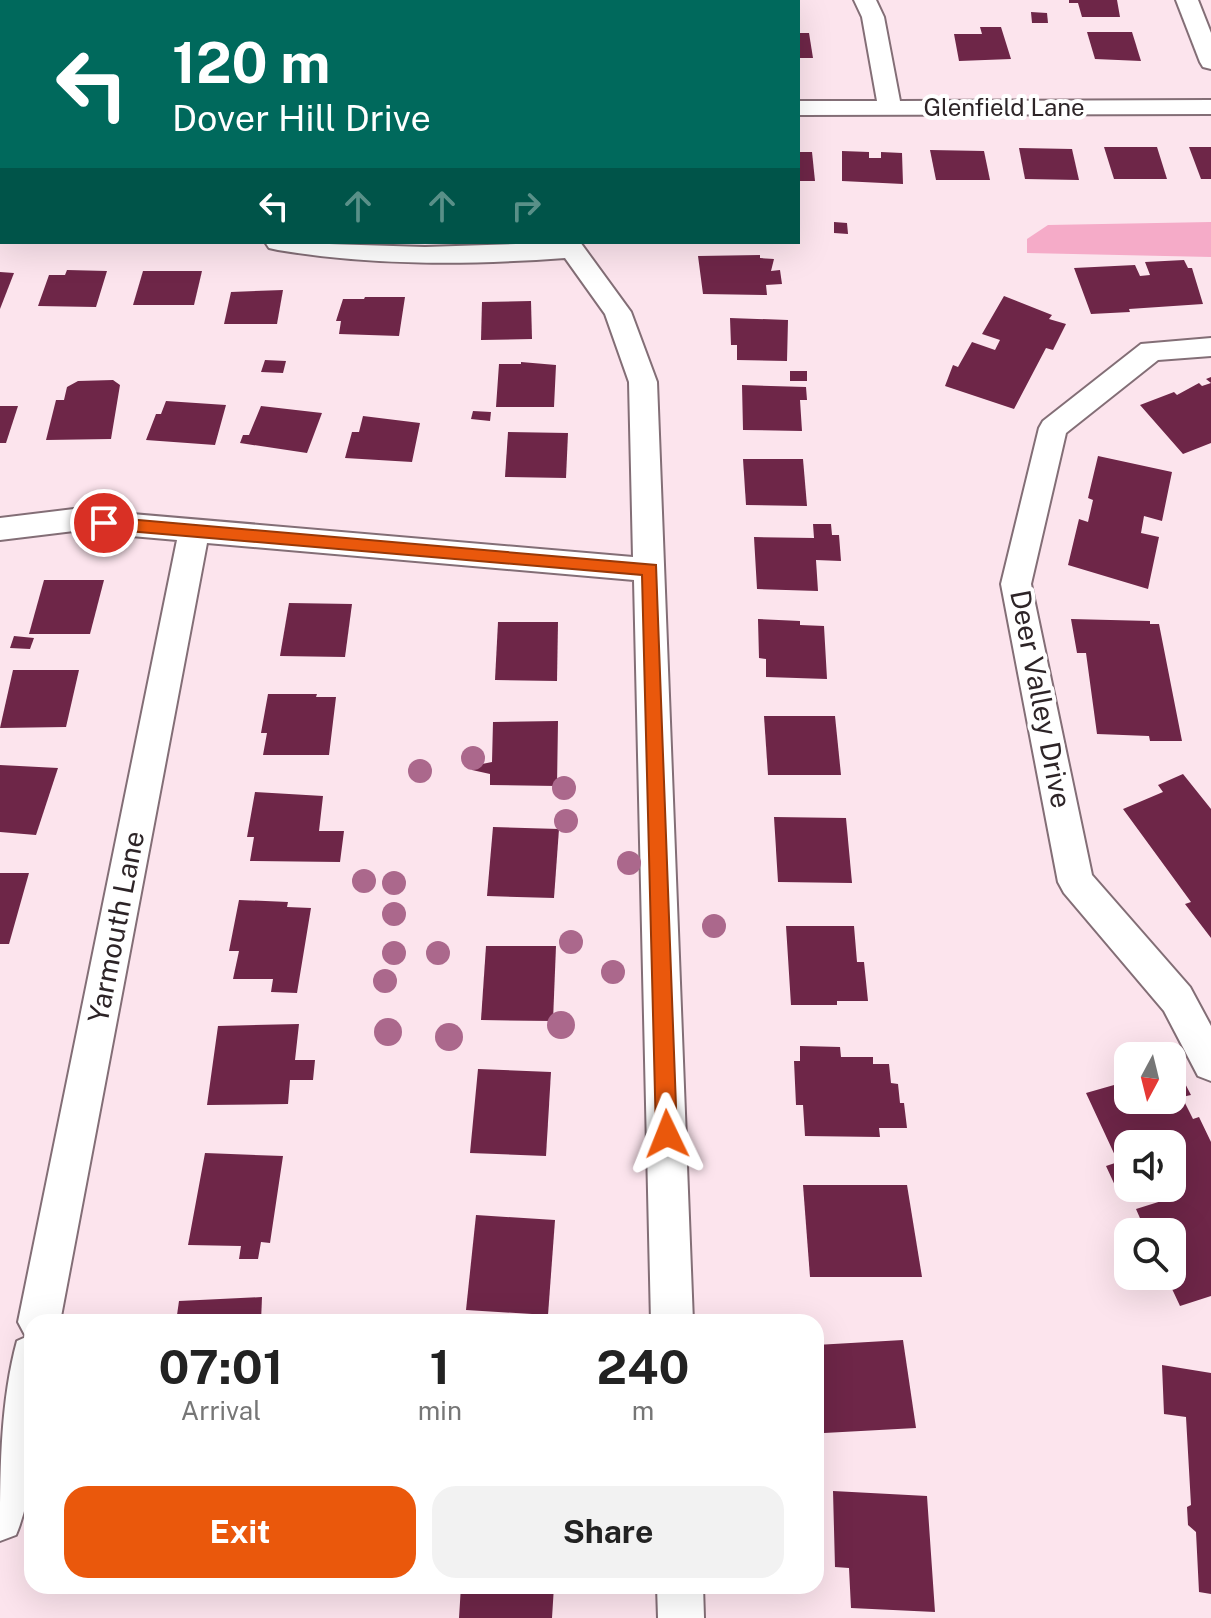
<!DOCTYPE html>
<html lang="en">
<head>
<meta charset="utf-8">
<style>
  :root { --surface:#fff; --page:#f2f2f2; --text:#222; --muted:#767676; --accent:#ea580c }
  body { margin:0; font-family:"Public Sans",sans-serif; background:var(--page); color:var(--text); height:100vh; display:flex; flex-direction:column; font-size:30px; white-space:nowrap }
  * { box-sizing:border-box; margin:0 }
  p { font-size:26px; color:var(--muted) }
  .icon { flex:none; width:44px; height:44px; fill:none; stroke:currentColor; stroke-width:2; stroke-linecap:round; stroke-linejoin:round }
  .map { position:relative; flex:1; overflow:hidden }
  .panel { position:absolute; left:24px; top:1314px; width:800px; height:280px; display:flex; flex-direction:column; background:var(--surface); border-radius:24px; box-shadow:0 8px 32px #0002 }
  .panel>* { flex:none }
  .banner { position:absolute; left:0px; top:0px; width:800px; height:244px; box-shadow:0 8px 32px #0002; background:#00695c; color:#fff; overflow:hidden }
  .needle { width:52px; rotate:187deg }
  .tools { position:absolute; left:1114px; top:1042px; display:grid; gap:16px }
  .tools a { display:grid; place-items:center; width:72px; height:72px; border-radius:16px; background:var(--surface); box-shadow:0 8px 32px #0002; font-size:40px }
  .pin { position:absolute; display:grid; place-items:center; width:68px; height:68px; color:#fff; margin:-34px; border:4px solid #fff; border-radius:50%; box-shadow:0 2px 8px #0007 }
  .me { position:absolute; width:88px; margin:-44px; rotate:358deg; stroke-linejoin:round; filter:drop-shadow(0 0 6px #0008) }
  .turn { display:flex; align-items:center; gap:28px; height:168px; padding:0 40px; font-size:36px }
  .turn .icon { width:104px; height:104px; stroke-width:2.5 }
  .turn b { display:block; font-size:56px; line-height:68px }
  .lanes { display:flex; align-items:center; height:76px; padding:0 40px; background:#0003; justify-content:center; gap:40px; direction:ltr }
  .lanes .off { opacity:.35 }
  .eta { display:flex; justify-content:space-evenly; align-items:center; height:136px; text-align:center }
  .eta b { font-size:48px; font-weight:700; line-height:56px }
  .button { display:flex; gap:16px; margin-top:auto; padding:16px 40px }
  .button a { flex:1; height:92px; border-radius:24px; background:var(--accent); color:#fff; font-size:32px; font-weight:700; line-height:92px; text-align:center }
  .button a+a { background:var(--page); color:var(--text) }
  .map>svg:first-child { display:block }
  .green { fill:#f5abc8 }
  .building { fill:#6e2648 }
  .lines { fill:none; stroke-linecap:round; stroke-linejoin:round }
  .street-casing { stroke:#836e76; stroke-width:4 }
  .street { fill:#fff; fill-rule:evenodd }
  .tree { fill:#ab688c }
  .route { fill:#ea580c; stroke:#983908; stroke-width:2 }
  .labels { text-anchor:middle; stroke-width:8; stroke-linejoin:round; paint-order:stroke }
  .far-street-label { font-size:24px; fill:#2d2427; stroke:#fff }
  .street-label { font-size:28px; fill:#2d2427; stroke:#fff }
</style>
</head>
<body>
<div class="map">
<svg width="1211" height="1618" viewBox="0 0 1211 1618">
  <rect width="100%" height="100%" fill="#fce4ed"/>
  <!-- green -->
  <polygon class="green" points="1211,222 1211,257 1027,253 1027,239 1048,225"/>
  <!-- building -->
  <g class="building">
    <polygon points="1069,0 1117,0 1120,17 1082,17 1078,3 1069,3"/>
    <polygon points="1031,12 1047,13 1048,23 1032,23"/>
    <polygon points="980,27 1001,27 1011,59 959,61 954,34 982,34"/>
    <polygon points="1087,32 1132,32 1141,61 1095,59"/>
    <polygon points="798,33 809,33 813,58 798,58"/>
    <polygon points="1104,147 1157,147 1167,179 1114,179"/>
    <polygon points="1189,147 1211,147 1211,179 1201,179"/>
    <polygon points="1019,148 1072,149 1079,180 1025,179"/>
    <polygon points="930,150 984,151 990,180 936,180"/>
    <polygon points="842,151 869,152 869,158 881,158 881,152 902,153 903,184 842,181"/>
    <polygon points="798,152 812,152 815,181 798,181"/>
    <polygon points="834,222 847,223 848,234 834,233"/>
    <polygon points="760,255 760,258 774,259 771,271 780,270 782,284 766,285 767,295 703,294 698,256"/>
    <polygon points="1184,260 1188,268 1192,268 1203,304 1129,309 1130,312 1091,314 1074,268 1135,265 1140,276 1150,275 1145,262"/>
    <polygon points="67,270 107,271 96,307 38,306 49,275 65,275"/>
    <polygon points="143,271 202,271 194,305 133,305"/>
    <polygon points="0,272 14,273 0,309"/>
    <polygon points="283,290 277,324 224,324 231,292"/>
    <polygon points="1004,296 1052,315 1049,319 1066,324 1053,350 1046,348 1014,409 945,386 953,365 958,367 972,342 995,350 1000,340 982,334"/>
    <polygon points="365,297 405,297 399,336 339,334 341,321 336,321 343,299 364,299"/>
    <polygon points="531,301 532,339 481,340 482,302"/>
    <polygon points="730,318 788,320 787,361 737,360 737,345 731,345"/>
    <polygon points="265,360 286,361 283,373 261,372"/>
    <polygon points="521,362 556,365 554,407 496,407 499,364 521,364"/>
    <rect x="790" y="371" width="17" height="10"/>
    <polygon points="1211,377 1211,443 1183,454 1140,405 1174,392 1177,395 1199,383 1202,386 1211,383 1206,379"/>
    <polygon points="113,380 120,385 111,439 46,440 56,400 64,400 67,387 78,381"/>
    <polygon points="742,385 806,387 807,400 800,400 802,431 743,430"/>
    <polygon points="166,401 226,405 215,445 146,440 156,414 161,414"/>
    <polygon points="0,406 18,406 6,443 0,443"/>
    <polygon points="261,406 322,413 307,453 240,443 243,435 249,435"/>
    <polygon points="473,411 491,412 490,421 471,419"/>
    <polygon points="363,416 420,423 412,462 345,458 352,432 359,432"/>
    <polygon points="508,432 568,433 566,478 505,477"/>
    <polygon points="1098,456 1172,472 1162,521 1144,516 1141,533 1159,537 1148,589 1068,565 1079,519 1088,522 1093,500 1088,498"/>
    <polygon points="743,459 803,459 807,506 746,505"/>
    <polygon points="813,524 831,524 832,535 839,535 841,561 816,560 818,591 757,589 754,537 814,538"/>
    <polygon points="44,580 104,580 90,634 29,634"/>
    <polygon points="289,603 352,604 345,657 280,656"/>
    <polygon points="758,619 800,621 800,625 824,626 827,679 766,677 766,659 759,658"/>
    <polygon points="1071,619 1150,621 1150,624 1159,624 1182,741 1150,741 1149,736 1097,734 1086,653 1077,653"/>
    <polygon points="498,622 558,622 557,681 495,680"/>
    <polygon points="14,636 34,638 30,649 10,648"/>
    <polygon points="13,670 79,670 66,727 0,728"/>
    <polygon points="268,694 317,694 316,697 336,697 329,755 263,755 267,733 261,733"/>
    <polygon points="764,716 835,716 841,775 768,775"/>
    <polygon points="558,721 557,786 490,785 490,774 472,770 472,766 492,762 493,722"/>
    <polygon points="0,765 58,768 36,835 0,832"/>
    <polygon points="1183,774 1211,809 1211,938 1185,904 1191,902 1123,809 1163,792 1158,785"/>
    <polygon points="255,792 323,796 319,831 344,831 340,862 250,861 254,837 247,837"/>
    <polygon points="774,817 846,818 852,883 778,882"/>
    <polygon points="493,827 559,829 554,898 487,896"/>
    <polygon points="0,873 29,873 9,944 0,944"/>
    <polygon points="239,900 288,902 287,907 311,908 297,993 271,992 273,979 233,979 239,951 229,951"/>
    <polygon points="786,926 854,926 857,962 864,962 868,1001 837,1001 837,1005 791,1005"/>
    <polygon points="486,946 556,946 553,1021 481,1020"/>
    <polygon points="299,1024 295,1060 315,1060 313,1080 290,1080 288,1104 207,1105 218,1026"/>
    <polygon points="800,1046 840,1047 841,1057 873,1057 873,1064 889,1064 891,1083 898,1084 900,1103 904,1103 907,1128 879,1128 880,1137 805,1136 803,1105 796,1105 794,1061 800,1061"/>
    <polygon points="1177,1068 1191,1095 1182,1097 1193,1119 1199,1117 1211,1142 1211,1296 1180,1306 1166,1276 1172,1276 1172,1232 1146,1232 1136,1209 1168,1199 1162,1188 1172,1188 1172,1144 1128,1144 1128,1189 1118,1192 1106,1166 1118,1162 1086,1093 1128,1081 1128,1100 1172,1100 1172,1069"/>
    <polygon points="478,1069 551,1072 546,1156 470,1153"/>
    <polygon points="205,1153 283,1156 270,1243 261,1242 258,1259 239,1259 241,1246 188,1245"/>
    <polygon points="803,1185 907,1185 922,1277 810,1277"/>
    <polygon points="476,1215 555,1220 548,1315 466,1310"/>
    <polygon points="262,1297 261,1322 176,1322 179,1301"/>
    <polygon points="903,1340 916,1428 824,1433 816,1345"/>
    <polygon points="1162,1365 1211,1373 1211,1594 1199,1592 1196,1532 1188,1525 1187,1507 1191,1505 1186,1417 1164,1414"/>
    <polygon points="833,1491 927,1496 935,1612 851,1608 849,1568 835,1567"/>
    <polygon points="461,1586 554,1586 552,1618 459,1618"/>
  </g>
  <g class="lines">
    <!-- street casing -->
    <g class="street-casing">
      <g id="street">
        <rect x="515" y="0" width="22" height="2"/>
        <polygon points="854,0 876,0 884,17 900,101 1211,100 1211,114 798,115 798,101 877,101 862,17"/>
        <polygon points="1176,0 1198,0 1211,33 1211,69 1203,67 1200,62"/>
        <rect x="0" y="224" width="2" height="16"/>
        <path d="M265,242L425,247L580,242L631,312L657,382L693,1322H651L634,580L207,543L60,1322H32C32,1391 43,1470 16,1535L0,1541C0,1475 0,1403 17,1341L26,1337L18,1322L177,540L74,531L0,540V518L74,509L633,557L629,382L605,314L565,258C469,265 374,266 278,250L269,248Z"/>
        <polygon points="1211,338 1211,356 1158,360 1066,433 1031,584 1092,875 1190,987 1211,1026 1211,1081 1198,1076 1164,1011 1064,893 1058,882 1001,584 1039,428 1043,421 1141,344"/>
        <polygon points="657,1586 703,1586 704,1618 658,1618"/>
      </g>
    </g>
    <!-- street -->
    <use href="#street" class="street"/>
  </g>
  <!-- trees -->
  <g class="tree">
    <circle cx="473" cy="758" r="12"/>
    <circle cx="420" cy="771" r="12"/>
    <circle cx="564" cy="788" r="12"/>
    <circle cx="566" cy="821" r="12"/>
    <circle cx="629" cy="863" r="12"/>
    <circle cx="364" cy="881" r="12"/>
    <circle cx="394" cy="883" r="12"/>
    <circle cx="394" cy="914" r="12"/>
    <circle cx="714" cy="926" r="12"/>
    <circle cx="571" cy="942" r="12"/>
    <circle cx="394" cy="953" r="12"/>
    <circle cx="438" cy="953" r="12"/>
    <circle cx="613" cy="972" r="12"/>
    <circle cx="385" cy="981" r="12"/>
    <circle cx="561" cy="1025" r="14"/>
    <circle cx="388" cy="1032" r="14"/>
    <circle cx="449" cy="1037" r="14"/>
  </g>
  <!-- route -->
  <polygon class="route" points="104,517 656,565 677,1134 674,1141 667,1144 659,1141 656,1134 642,575 104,529 96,523"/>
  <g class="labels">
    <!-- far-street labels -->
    <g class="far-street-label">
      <text x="1004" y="116">Glenfield Lane</text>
    </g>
    <!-- street labels -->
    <g class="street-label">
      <text transform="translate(1041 699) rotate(79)" y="10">Deer Valley Drive</text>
      <text transform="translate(116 927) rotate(-79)" y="10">Yarmouth Lane</text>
    </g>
  </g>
</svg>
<div class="tools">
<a><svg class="needle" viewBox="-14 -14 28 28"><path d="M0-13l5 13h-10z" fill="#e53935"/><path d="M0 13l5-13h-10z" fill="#767676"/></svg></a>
<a><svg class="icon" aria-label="sound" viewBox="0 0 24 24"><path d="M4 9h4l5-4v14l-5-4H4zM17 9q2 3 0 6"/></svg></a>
<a><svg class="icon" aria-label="search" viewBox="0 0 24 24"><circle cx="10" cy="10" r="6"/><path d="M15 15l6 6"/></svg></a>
</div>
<div class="pin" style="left:104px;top:523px;background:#d93025"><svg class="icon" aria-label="arrive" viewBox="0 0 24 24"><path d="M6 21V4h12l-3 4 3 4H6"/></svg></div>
<svg class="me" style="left:667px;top:1134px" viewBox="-20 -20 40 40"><path d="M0-17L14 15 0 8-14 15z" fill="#ea580c" stroke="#fff" stroke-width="4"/></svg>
<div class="banner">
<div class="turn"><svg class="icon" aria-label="left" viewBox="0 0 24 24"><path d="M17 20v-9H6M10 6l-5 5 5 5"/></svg><div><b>120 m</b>Dover Hill Drive</div></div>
<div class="lanes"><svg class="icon" aria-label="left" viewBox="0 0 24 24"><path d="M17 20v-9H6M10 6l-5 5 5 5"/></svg><svg class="icon off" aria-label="ahead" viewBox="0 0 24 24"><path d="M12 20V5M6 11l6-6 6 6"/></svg><svg class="icon off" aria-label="ahead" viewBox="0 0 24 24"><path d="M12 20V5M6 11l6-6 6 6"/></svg><svg class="icon off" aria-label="right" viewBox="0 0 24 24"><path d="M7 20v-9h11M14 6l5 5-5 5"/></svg></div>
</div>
<section class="panel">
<div class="eta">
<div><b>07:01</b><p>Arrival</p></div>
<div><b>1</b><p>min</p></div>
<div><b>240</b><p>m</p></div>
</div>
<div class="button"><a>Exit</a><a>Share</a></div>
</section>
</div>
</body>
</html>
